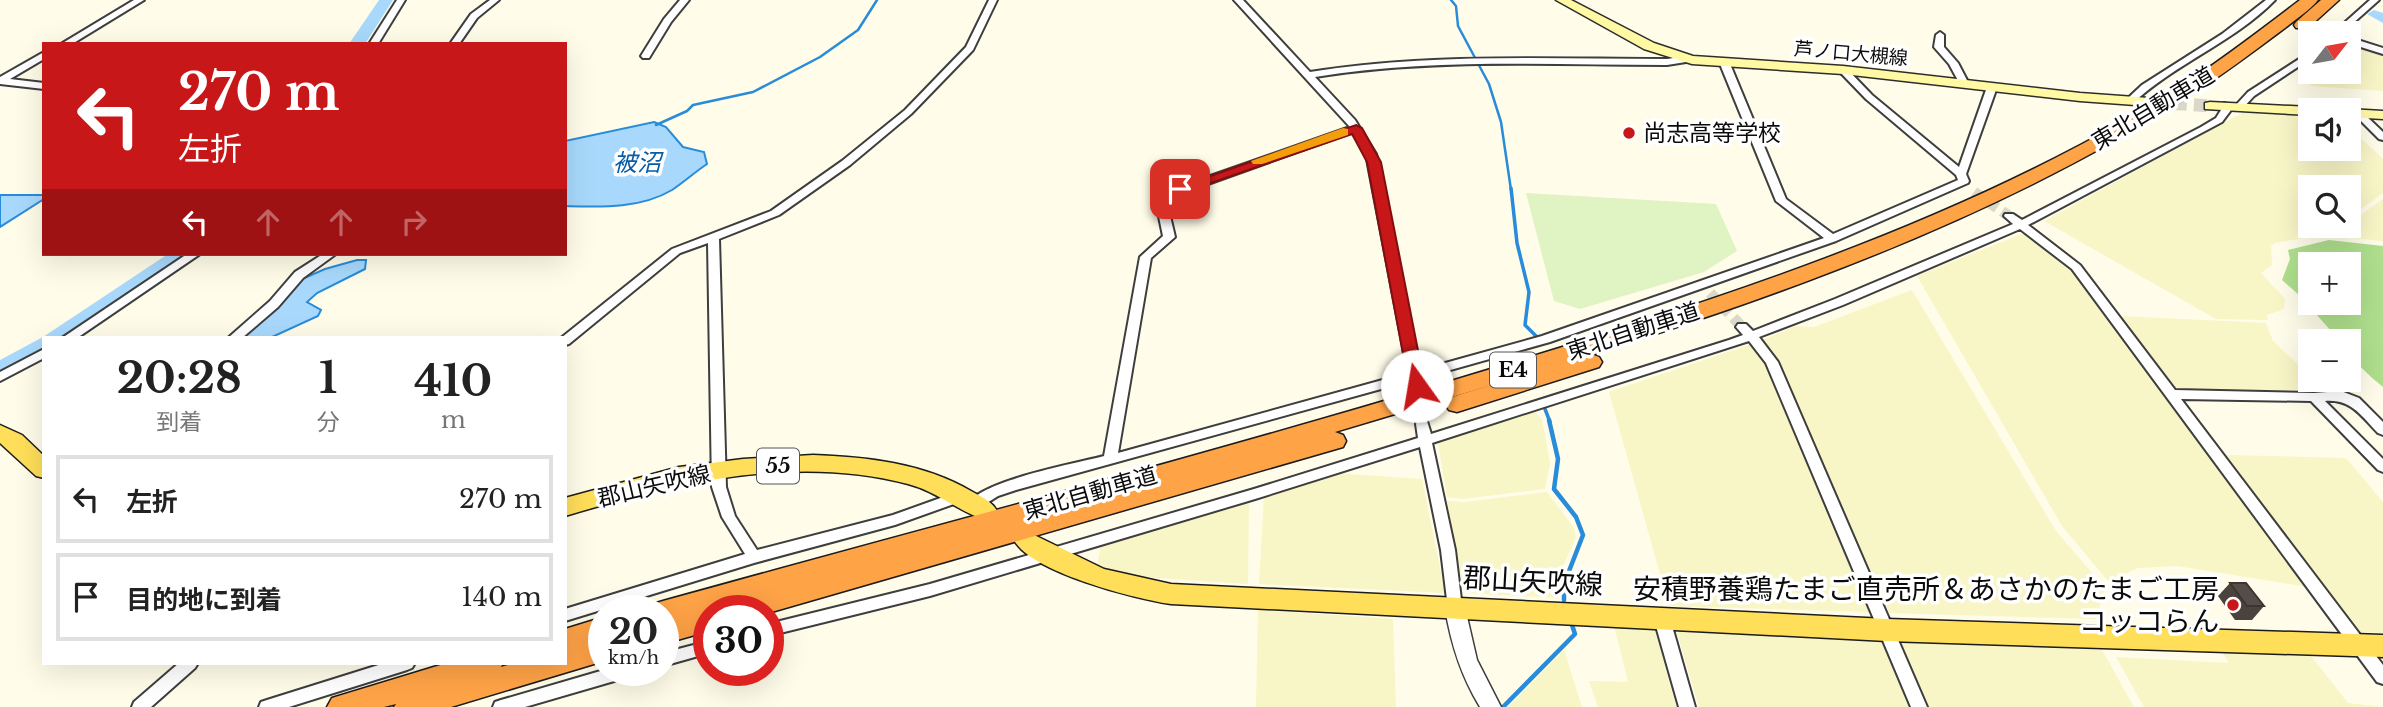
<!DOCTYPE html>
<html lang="ja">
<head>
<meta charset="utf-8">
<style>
  :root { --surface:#fff; --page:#f6f6f6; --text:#222; --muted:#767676; --line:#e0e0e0 }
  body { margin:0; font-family:"Libre Baskerville","Noto Sans JP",serif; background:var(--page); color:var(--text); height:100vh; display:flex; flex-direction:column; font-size:26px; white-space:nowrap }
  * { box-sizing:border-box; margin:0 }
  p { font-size:23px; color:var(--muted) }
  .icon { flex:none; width:38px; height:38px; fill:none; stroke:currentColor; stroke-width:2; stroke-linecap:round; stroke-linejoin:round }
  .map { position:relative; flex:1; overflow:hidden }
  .side { position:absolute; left:42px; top:336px; width:525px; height:329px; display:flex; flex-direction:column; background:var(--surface); border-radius:0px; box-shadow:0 7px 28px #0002 }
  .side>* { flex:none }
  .guide { position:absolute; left:42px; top:42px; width:525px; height:214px; border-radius:0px; box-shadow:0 7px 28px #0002; background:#c71718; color:#fff; overflow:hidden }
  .needle { width:46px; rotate:59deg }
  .tools { position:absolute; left:2298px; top:21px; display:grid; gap:14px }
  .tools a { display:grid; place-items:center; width:63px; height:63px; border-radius:0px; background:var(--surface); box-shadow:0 7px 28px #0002; font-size:35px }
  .speed { position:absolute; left:588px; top:595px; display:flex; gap:14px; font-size:35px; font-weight:700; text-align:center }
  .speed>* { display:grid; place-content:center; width:91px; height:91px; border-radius:50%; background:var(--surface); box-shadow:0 7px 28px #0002; line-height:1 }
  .speed small { font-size:18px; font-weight:400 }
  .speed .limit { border:10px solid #d22; background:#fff; color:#111 }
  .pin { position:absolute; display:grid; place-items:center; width:60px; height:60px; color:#fff; margin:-30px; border-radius:14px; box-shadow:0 4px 10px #0006 }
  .me { position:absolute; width:77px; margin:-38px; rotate:347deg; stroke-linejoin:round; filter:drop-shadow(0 0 5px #0008) }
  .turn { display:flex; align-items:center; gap:24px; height:147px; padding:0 21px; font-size:32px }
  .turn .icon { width:91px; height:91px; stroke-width:2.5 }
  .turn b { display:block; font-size:49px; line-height:60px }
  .lanes { display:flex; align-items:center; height:66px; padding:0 21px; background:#0003; justify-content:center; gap:35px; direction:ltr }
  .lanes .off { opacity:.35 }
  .eta { display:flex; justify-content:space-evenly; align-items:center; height:119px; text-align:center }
  .eta b { font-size:42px; font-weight:800; line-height:49px }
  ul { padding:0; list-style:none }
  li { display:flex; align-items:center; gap:21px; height:88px; margin:0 14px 10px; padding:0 7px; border:4px solid var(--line); border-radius:0px }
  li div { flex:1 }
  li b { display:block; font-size:26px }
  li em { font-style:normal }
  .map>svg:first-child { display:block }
  .farmland { fill:#f8f5c7 }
  .forest { fill:#afdf8d; fill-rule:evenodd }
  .pitch { fill:#e0f3c2 }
  .water { fill:#a8d9fc; stroke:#288cda; stroke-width:2 }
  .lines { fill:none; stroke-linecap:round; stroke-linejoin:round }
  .stream-far2 { stroke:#288cda; stroke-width:2.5 }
  .stream-far1 { stroke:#288cda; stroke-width:3.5 }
  .stream { stroke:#288cda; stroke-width:4.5 }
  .river { fill:#a8d9fc; fill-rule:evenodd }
  .minor-tunnel-far1 { stroke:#dad8c8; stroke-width:11; stroke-dasharray:11 6; stroke-linecap:butt }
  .minor-tunnel { stroke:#dad8c8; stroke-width:14; stroke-dasharray:14 7; stroke-linecap:butt }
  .secondary-tunnel { stroke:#dad8c8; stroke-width:13; stroke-dasharray:13 7; stroke-linecap:butt }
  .minor-casing { stroke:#3e3e3e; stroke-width:4 }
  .tertiary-casing { stroke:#3e3e3e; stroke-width:3 }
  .secondary-casing { stroke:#2d2d2d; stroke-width:3 }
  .primary-casing { stroke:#1c1c1c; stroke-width:3 }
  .motorway-casing { stroke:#1c1c1c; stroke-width:3 }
  .minor { fill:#fff; fill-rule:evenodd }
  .tertiary { fill:#fff; fill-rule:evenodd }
  .secondary { fill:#fff9a4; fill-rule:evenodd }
  .primary { fill:#ffde59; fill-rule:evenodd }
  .motorway { fill:#ffa347; fill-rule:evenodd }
  .wall { fill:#49423d }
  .building { fill:#554d47; stroke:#3c3632; stroke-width:2 }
  .route { fill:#c71718; stroke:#810f10; stroke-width:2 }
  .slow { fill:#f59e0b }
  .poi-dot { fill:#c71718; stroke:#fff; stroke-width:2.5 }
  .labels { text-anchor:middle; stroke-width:7; stroke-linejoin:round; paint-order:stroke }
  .far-street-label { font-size:19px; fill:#0b0b0b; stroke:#fff }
  .shield { fill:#fff; stroke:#545454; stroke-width:2 }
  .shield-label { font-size:21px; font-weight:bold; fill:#0b0b0b }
  .street-label { font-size:23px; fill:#0b0b0b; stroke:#fff }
  .poi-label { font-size:23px; fill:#0b0b0b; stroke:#fff; text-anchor:start }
  .water-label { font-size:24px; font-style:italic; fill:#0a5ca7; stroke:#fff }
  .near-street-label { font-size:28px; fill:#0b0b0b; stroke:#fff }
  .near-poi-label { font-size:28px; fill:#0b0b0b; stroke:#fff; text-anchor:end }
</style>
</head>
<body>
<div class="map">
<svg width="2383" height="707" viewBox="0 0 2383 707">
  <rect width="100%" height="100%" fill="#fffce9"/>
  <!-- farmland -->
  <g class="farmland">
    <polygon points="2349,43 2383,54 2383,91 2311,86 2300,73 2310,66 2310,72 2348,72"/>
    <polygon points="2244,112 2310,115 2310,149 2348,149 2349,127 2383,159 2383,193 2349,218 2348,187 2310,187 2310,226 2337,226 2325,234 2275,243 2271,246 2272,265 2261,273 2285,299 2284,309 2267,315 2268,320 2216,319 2044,221"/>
    <polygon points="2383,199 2383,241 2343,237 2335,233"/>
    <polygon points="2024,233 2065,261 2308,587 2177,566 2138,568 2108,581 2062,526 1917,276"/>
    <polygon points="1912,290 2056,531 2105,588 2096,619 1889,613 1775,356 1762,340 1796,326 1814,327"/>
    <polygon points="2120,316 2266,323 2273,341 2310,376 2310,380 2314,380 2326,391 2176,389"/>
    <polygon points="1751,344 1764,356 1872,612 1669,606 1609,392"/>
    <polygon points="1533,410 1542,419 1550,463 1545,489 1462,499 1447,497 1438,443"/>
    <polygon points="2227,455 2346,458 2383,502 2383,633 2356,632"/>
    <polygon points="1334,473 1422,479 1445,593 1259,584 1264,497"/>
    <polygon points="1547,492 1574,528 1576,538 1557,579 1558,598 1464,593 1447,501 1464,502"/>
    <polygon points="1249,501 1248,584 1127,576 1097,567 1101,544"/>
    <polygon points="1258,610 1393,619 1396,707 1256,707"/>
    <polygon points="1614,625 1654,627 1676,707 1598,707 1589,681 1628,682"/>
    <polygon points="1683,628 1881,641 1909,707 1699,707 1677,633"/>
    <polygon points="1904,638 2102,650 2134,707 1929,707 1901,646"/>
    <polygon points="1564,650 1582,707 1508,707"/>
    <polygon points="2222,652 2311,656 2348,703 2383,707 2144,707 2116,657 2229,663"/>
  </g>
  <!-- forest -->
  <path class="forest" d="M2329,240L2383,246V387C2370,376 2348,359 2348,341H2340L2299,295L2282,280L2290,259L2288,250ZM2310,264H2348V303H2310Z"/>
  <!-- pitch -->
  <polygon class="pitch" points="1526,193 1716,204 1737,251 1704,272 1580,309 1554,301"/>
  <!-- water -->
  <g class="water">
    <path d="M654,122L666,127L683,147L704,152L707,164C695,172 684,182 672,190C640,209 601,207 565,206V141Z"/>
    <polygon points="0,195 44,195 44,199 0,227"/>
    <polygon points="357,260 366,260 365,269 317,293 307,302 321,310 318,316 270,338 237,338 302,279 325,269"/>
  </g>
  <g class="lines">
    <!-- stream-far2 -->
    <g class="stream-far2">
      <polyline points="1451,0 1456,6 1458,26 1489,84 1501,122 1511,190"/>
      <polyline points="656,125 687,111 693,105 753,92 820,57 858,30 877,0"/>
    </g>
    <!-- stream-far1 -->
    <g class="stream-far1">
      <polyline points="1511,188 1517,243 1529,292 1525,325 1537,337"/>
      <polyline points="1545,409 1550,422"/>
    </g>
    <!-- stream -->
    <g class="stream">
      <polyline points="1549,420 1558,459 1554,489 1576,517 1583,535 1564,584 1564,600"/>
      <polyline points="1504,706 1575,634 1571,622"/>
    </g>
    <!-- river -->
    <g class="river">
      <polygon points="379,0 393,0 365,44 349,44"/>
      <polygon points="2374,10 2383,13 2383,23 2367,14"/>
      <polygon points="168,254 191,254 68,338 44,338 44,353 0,376 0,360 43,337"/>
    </g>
    <!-- minor-tunnel-far1 -->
    <g class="minor-tunnel-far1">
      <polyline points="1974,192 2009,216"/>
      <polyline points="1710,293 1742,327"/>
      <polyline points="1417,386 1422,422"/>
    </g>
    <!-- minor-tunnel -->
    <polyline class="minor-tunnel" points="1421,420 1422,424"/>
    <!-- secondary-tunnel -->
    <polyline class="secondary-tunnel" points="2154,102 2210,106"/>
    <!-- minor casing -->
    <g class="minor-casing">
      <g id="minor">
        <polygon points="134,0 144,0 72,44 61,44"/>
        <polygon points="397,0 405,0 378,44 369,44"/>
        <polygon points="490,0 499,0 477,18 459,44 450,44 471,14"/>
        <polygon points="680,0 689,0 671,22 649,58 643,58 641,56 664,19"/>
        <polygon points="989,0 997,0 973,50 911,114 850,165 779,215 719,239 726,487 735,516 757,550 893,515 960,491 965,492 967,496 965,500 895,525 754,563 565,621 565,609 745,554 722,517 712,487 708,243 680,253 569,344 565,345 565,338 561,338 672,249 771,211 842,161 905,110 966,47"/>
        <path d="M1234,0H1243L1310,72C1428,53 1548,59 1667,59L1686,56L1691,59L1686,62L1667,65C1550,65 1431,58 1315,77L1355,120L1376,154L1420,370L1542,336L1824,238L1776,201L1720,64L1722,62L1725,61L1730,64L1786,199L1833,234L1958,180L1956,175L1866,99L1840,72V68H1846L1872,95L1959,167L1987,87L1992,84L1997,87L1966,174L1969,181L1968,183L1836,241L1550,342L1422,378L1423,386L1421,389H1413L1410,381L1016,490L998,496L979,508H969L967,504C984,480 1073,464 1104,456L1140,257L1163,236L1155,197L1156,195L1350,127ZM1353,132L1366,154L1408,373L1118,453L1151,258L1175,237L1166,199Z"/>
        <path d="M2266,0H2275C2234,42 2176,63 2133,103H2127V99L2142,85L2222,34Z"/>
        <polygon points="2370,0 2379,0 2342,33 2333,33"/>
        <polygon points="1940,32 1944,35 1944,47 1958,63 1969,84 1967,86 1961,86 1949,64 1934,47 1936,35"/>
        <polygon points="2348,37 2383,48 2383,54 2348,43"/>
        <polygon points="44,52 44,59 10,79 44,83 44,89 0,84 0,77"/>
        <polygon points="2310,52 2310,59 2254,96 2242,109 2236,109 2236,105 2248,92"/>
        <path d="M2224,103L2227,104L2231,110L2222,122L2028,225L2080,265L2175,390L2314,393L2341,391L2359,398L2383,422V435L2378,433C2361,416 2352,399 2325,401L2383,459V472L2378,470L2311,401L2181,399L2383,665V684L2377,682L2072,269L2020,229L1843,305L1759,337L1778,362L1927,707H1911L1766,363L1749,341L1432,443L1455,550L1462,608L1460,612L1455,614L1450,612L1448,608L1441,550L1420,447L1255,499L930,596L768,636V624L930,584L1254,489L1418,438L1416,424L1417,421H1427L1431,434L1729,340L1743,335L1736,327L1738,324H1746L1753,331L1835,299L2013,224L2004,216L2005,214H2013L2022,220L2201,127L2216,118L2221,110L2219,106Z"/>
        <polygon points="2358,110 2361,111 2383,132 2383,140 2379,139 2353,113"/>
        <polygon points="187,254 200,254 77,338 62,338"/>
        <polygon points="323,254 336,254 303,278 278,307 242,338 228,338 270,301 295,272"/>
        <polygon points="44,349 44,358 0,381 0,372"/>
        <polygon points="1662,613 1667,615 1670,619 1695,707 1679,707 1654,619 1657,615"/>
        <polygon points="709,641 709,653 663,666 663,653"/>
        <polygon points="179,663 198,663 195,668 151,707 132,707 134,702"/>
        <polygon points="385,663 415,663 412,668 407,670 289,707 259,707 261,702 267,700"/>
        <polygon points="604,670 636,670 634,675 628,677 525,707 493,707 495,702 501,700"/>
      </g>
    </g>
    <!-- tertiary casing -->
    <g class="tertiary-casing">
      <path id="tertiary" d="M1455,600L1462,602L1465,608L1477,660L1501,707H1480C1461,676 1451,644 1445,608L1448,602Z"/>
    </g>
    <!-- secondary casing -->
    <g class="secondary-casing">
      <g id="secondary">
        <polygon points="1556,0 1571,0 1654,43 1693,56 1843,66 2080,93 2149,98 2156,102 2149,106 2080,101 1843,74 1692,64 1644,49"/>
        <polygon points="2210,102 2310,107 2316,110 2310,110 2310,115 2205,109 2205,103"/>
        <polygon points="2348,109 2383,111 2383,119 2348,117 2348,110 2343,110"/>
      </g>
    </g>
    <!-- primary casing -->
    <g class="primary-casing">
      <g id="primary">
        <polygon points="0,425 22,435 44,456 44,478 36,476 0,443"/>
        <path d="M813,455C867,457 923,463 971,491C981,497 992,501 997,511L993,517L985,520C958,511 936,491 908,484C794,454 675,483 565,516V498L679,467L743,459Z"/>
        <path d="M1026,531L1104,569L1171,584L1887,619L2383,635V657L1887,641L1171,604C1135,599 1031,572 1014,540L1017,533Z"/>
      </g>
    </g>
    <!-- motorway casing -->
    <g class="motorway-casing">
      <g id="motorway">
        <path d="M2300,0H2318C2309,11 2296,19 2285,28C2254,51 2224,74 2192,94C1934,260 1626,345 1335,432L1343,435L1346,441L1343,447L768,613V611H723L726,606L713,609L718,611H709V631L663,644V611H650L653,604L663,601C929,527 1197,458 1461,378C1688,309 1919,238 2126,120C2188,85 2244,43 2300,0Z"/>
        <polygon points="2321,0 2339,0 2308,28 2296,28 2294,25 2296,22"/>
        <polygon points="1591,354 1599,357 1602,362 1599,367 1457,412 1449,410 1445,404 1449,398"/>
        <polygon points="604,617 604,661 451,707 394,707 396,704 384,707 327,707 332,698 447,663 503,663 501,667 514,663 565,663 565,629"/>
      </g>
    </g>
    <!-- minor -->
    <use href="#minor" class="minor"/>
    <!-- tertiary -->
    <use href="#tertiary" class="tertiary"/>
    <!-- secondary -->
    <use href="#secondary" class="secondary"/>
    <!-- primary -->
    <use href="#primary" class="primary"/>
    <!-- motorway -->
    <use href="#motorway" class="motorway"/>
  </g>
  <!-- wall -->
  <polygon class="wall" points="2230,583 2264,606 2252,620 2235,620 2218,596"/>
  <!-- building -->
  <polygon class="building" points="2230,583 2246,583 2264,606 2247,606"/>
  <!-- route -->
  <polygon class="route" points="1356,125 1362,128 1381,162 1425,386 1417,391 1409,386 1367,162 1352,134 1185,192 1180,193 1173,189"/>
  <!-- slow -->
  <polygon class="slow" points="1343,128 1348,129 1348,135 1262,164 1253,164 1251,161"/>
  <!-- markers -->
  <g class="poi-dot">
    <circle cx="1629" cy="133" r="7"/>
    <circle cx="2233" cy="605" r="7"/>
  </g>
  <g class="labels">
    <!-- far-street labels -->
    <g class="far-street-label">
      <text transform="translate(1851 53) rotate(5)" y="7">芦ノ口大槻線</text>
    </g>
    <!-- shield labels -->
    <g class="shield">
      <rect x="1490" y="352.5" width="46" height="35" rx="5"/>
      <rect x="757" y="448.5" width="42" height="35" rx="5"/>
    </g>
    <g class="shield-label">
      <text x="1513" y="377">E4</text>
      <text x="778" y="473">55</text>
    </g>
    <!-- street labels -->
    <g class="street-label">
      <text transform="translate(2153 108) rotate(-31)" y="8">東北自動車道</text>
      <text transform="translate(1633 331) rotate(-18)" y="8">東北自動車道</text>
      <text transform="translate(654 486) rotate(-13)" y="8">郡山矢吹線</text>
      <text transform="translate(1090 493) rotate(-16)" y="8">東北自動車道</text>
    </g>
    <!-- poi labels -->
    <g class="poi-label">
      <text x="1643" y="141">尚志高等学校</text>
    </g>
    <!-- water labels -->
    <g class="water-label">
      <text x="637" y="171">被沼</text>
    </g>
    <!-- near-street labels -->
    <g class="near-street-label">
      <text transform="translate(1533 581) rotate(3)" y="10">郡山矢吹線</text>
    </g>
    <!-- near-poi labels -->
    <g class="near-poi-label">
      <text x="2219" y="599">安積野養鶏たまご直売所＆あさかのたまご工房<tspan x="2219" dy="32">コッコらん</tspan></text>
    </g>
  </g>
</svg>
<div class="tools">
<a><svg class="needle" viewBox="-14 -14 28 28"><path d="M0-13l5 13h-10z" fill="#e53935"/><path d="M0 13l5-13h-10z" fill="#767676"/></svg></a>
<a><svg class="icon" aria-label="sound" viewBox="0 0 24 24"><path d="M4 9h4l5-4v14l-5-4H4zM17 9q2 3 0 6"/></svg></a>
<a><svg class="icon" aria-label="search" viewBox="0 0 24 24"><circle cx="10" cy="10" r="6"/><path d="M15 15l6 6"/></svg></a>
<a>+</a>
<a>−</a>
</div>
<div class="speed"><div>20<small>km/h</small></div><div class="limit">30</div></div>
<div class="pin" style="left:1180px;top:189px;background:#d93025"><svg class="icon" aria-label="arrive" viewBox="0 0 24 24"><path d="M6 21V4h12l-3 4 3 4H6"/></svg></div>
<svg class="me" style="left:1417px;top:386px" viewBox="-20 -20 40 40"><circle r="19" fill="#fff"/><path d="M0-13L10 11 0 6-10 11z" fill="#c71718"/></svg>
<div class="guide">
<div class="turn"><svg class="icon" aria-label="left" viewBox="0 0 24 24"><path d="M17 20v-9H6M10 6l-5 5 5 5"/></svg><div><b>270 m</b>左折</div></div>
<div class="lanes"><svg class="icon" aria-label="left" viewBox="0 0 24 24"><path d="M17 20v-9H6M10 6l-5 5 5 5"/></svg><svg class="icon off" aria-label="ahead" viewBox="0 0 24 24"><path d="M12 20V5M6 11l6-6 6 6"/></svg><svg class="icon off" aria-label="ahead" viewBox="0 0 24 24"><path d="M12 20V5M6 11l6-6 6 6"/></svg><svg class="icon off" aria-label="right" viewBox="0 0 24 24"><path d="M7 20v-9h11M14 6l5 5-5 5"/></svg></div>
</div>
<section class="side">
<div class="eta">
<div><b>20:28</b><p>到着</p></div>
<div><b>1</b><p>分</p></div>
<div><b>410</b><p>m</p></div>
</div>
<ul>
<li><svg class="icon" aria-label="left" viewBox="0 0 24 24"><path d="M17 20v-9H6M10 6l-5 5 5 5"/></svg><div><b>左折</b></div><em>270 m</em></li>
<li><svg class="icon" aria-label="arrive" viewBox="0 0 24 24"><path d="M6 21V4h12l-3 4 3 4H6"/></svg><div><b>目的地に到着</b></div><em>140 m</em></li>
</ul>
</section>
</div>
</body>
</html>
